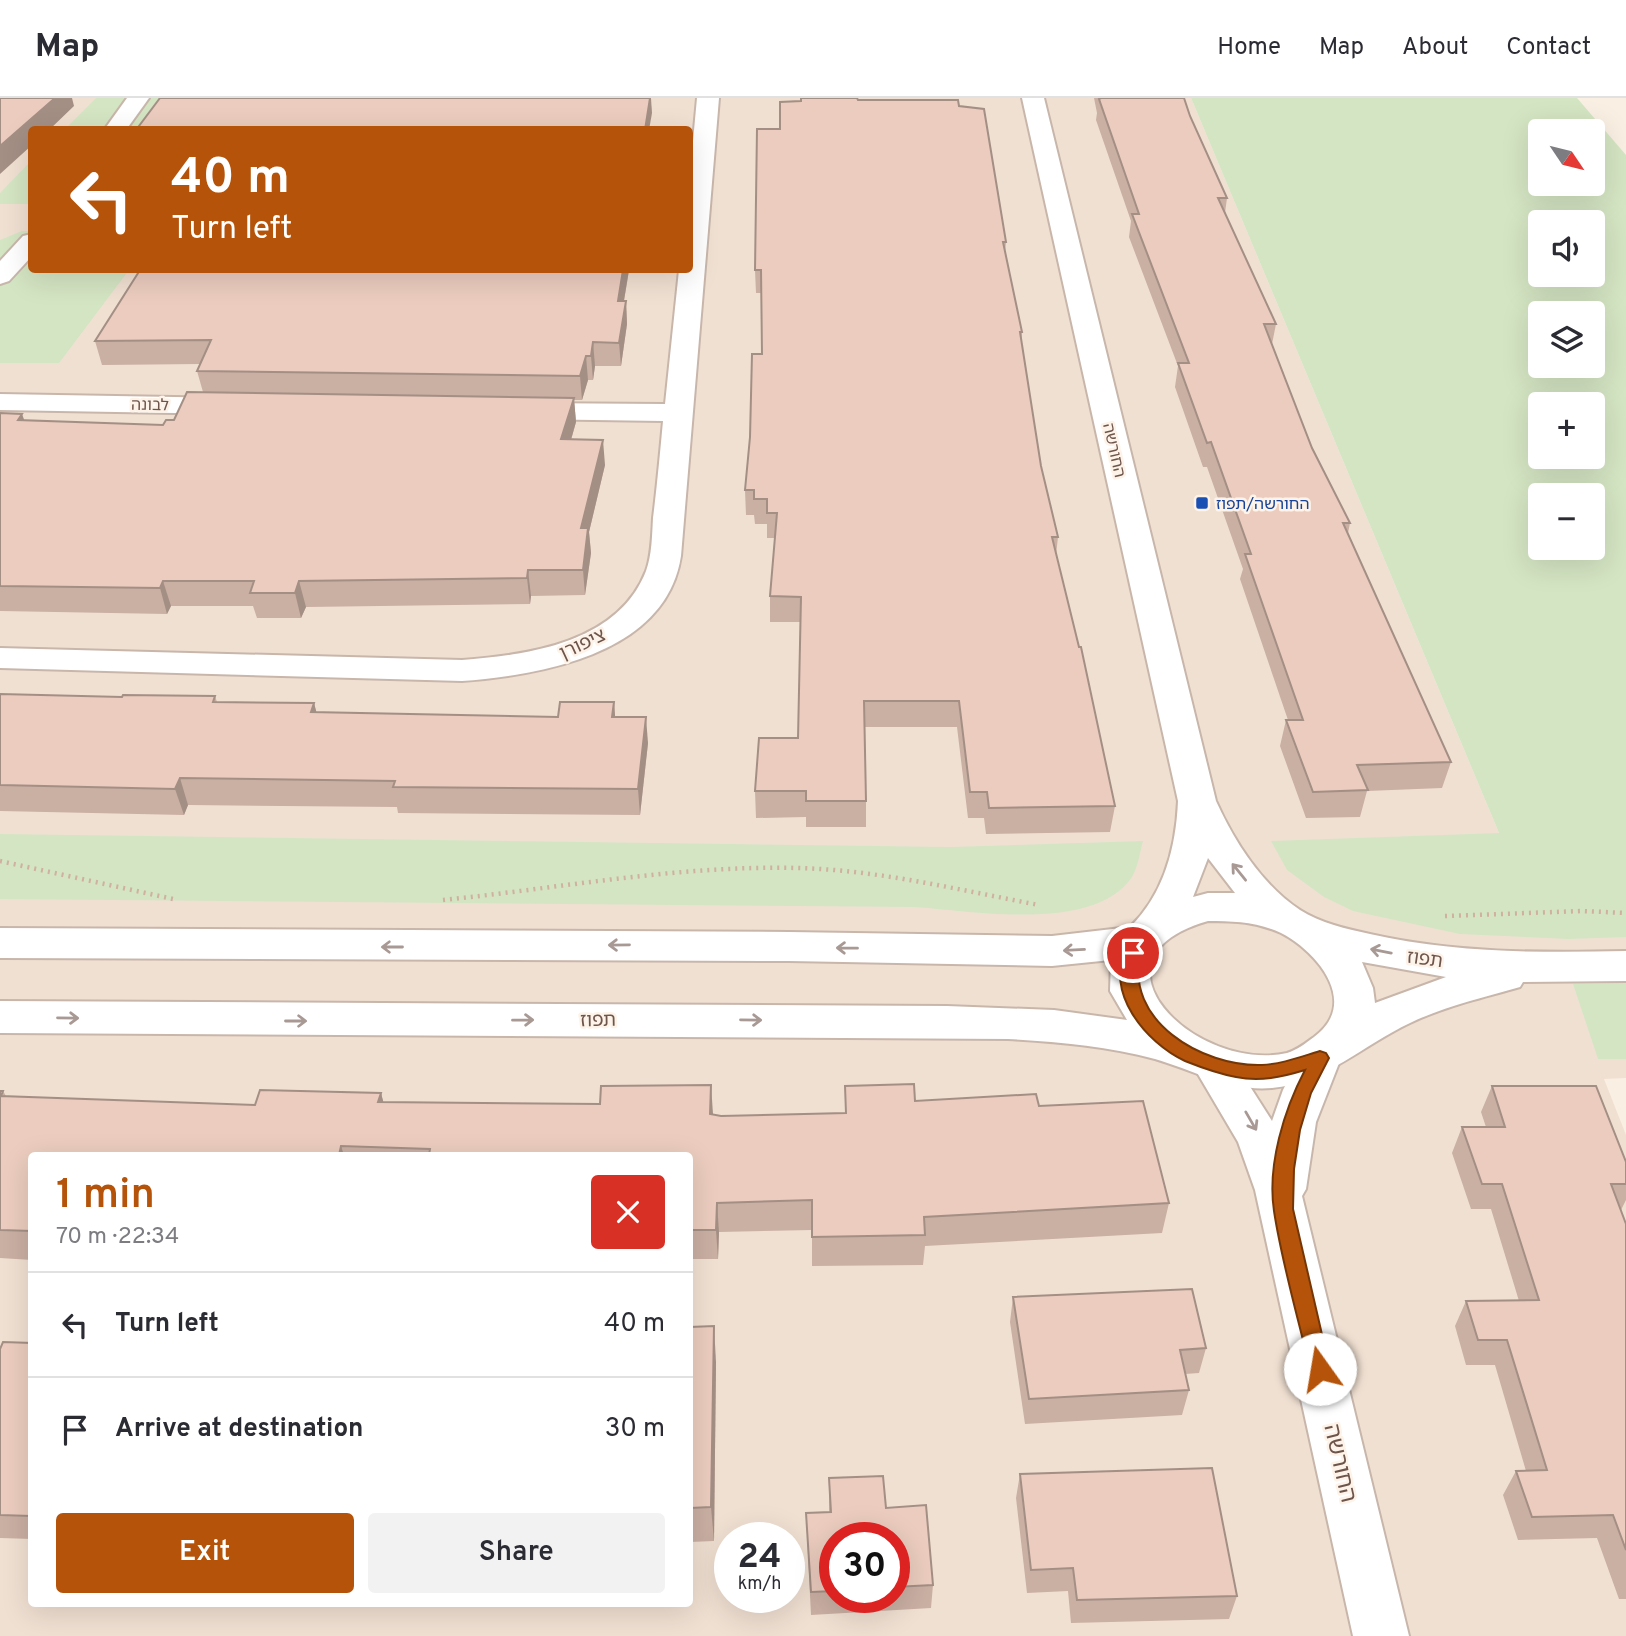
<!DOCTYPE html>
<html lang="en">
<head>
<meta charset="utf-8">
<style>
  :root { --surface:#fff; --page:#f2f2f3; --text:#2b2b33; --muted:#7c7c81; --line:#e1e1e2; --accent:#b45309 }
  body { margin:0; font-family:Overpass,"Noto Sans Hebrew",sans-serif; background:var(--page); color:var(--text); height:100vh; display:flex; flex-direction:column; font-size:26px; white-space:nowrap }
  * { box-sizing:border-box; margin:0 }
  p { font-size:23px; color:var(--muted) }
  .icon { flex:none; width:38px; height:38px; fill:none; stroke:currentColor; stroke-width:2; stroke-linecap:round; stroke-linejoin:round }
  .map { position:relative; flex:1; overflow:hidden }
  .details { position:absolute; left:28px; top:1054px; width:665px; height:455px; display:flex; flex-direction:column; background:var(--surface); border-radius:7px; box-shadow:0 7px 28px #0002 }
  .details>* { flex:none }
  .guide { position:absolute; left:28px; top:28px; width:665px; height:147px; border-radius:7px; box-shadow:0 7px 28px #0002; background:#b45309; color:#fff; overflow:hidden }
  .needle { width:46px; rotate:125deg }
  .fabs { position:absolute; left:1528px; top:21px; display:grid; gap:14px }
  .fabs a { display:grid; place-items:center; width:77px; height:77px; border-radius:7px; background:var(--surface); box-shadow:0 7px 28px #0002; font-size:35px }
  .speed { position:absolute; left:714px; top:1424px; display:flex; gap:14px; font-size:35px; font-weight:700; text-align:center }
  .speed>* { display:grid; place-content:center; width:91px; height:91px; border-radius:50%; background:var(--surface); box-shadow:0 7px 28px #0002; line-height:1 }
  .speed small { font-size:18px; font-weight:400 }
  .speed .limit { border:10px solid #d22; background:#fff; color:#111 }
  .pin { position:absolute; display:grid; place-items:center; width:60px; height:60px; color:#fff; margin:-30px; border:4px solid #fff; border-radius:50%; box-shadow:0 2px 7px #0007 }
  .me { position:absolute; width:77px; margin:-38px; rotate:347deg; stroke-linejoin:round; filter:drop-shadow(0 0 5px #0008) }
  .turn { display:flex; align-items:center; gap:24px; height:147px; padding:0 28px; font-size:32px }
  .turn .icon { width:91px; height:91px; stroke-width:2.5 }
  .turn b { display:block; font-size:49px; line-height:60px }
  .round { display:grid; place-items:center; flex:none; width:74px; height:74px; border-radius:7px; background:var(--page) }
  .summary { display:flex; align-items:center; justify-content:space-between; height:119px; padding:0 28px }
  h1 { font-size:42px; font-weight:600; line-height:52px; color:var(--accent) }
  .cta { display:flex; gap:14px; margin-top:auto; padding:14px 28px }
  .cta a { flex:1; height:80px; border-radius:7px; background:var(--accent); color:#fff; font-size:28px; font-weight:600; line-height:80px; text-align:center }
  .cta a+a { background:var(--page); color:var(--text) }
  ul { padding:0; list-style:none }
  li { display:flex; align-items:center; gap:21px; height:105px; padding:0 28px; border-top:2px solid var(--line) }
  li div { flex:1 }
  li b { display:block; font-size:26px }
  li em { font-style:normal }
  header { display:flex; align-items:center; gap:42px; box-sizing:border-box; height:98px; padding:0 35px; background:var(--surface); border-bottom:2px solid var(--line) }
  header strong { font-size:33px }
  nav { display:flex; gap:38px; margin-inline-start:auto; font-size:24px }
  .map>svg:first-child { display:block }
  .residential { fill:#f0e0d2; fill-rule:evenodd }
  .green { fill:#d4e5c3; fill-rule:evenodd }
  .lines { fill:none; stroke-linecap:round; stroke-linejoin:round }
  .pedestrian-casing { stroke:#c8b6ab; stroke-width:4 }
  .minor-casing { stroke:#c8b6ab; stroke-width:4 }
  .tertiary-casing { stroke:#c8b6ab; stroke-width:4 }
  .path { stroke:#d0b0a1; stroke-width:4.5; stroke-dasharray:2 5; stroke-linecap:butt }
  .pedestrian { fill:#fff; fill-rule:evenodd }
  .minor { fill:#fff; fill-rule:evenodd }
  .tertiary { fill:#fff; fill-rule:evenodd }
  .wall { fill:#caafa3; fill-rule:evenodd }
  .shaded-wall { fill:#a48f85 }
  .building { fill:#ebccbe; stroke:#a48f85; stroke-width:2 }
  .oneway { stroke:#a89994 }
  .route { fill:#b45309; stroke:#753606; stroke-width:2 }
  .transit-dot { fill:#1a4fb4; stroke:#fdf3e8; stroke-width:2.5 }
  .labels { text-anchor:middle; stroke-width:5; stroke-linejoin:round; paint-order:stroke }
  .far-street-label { font-size:16px; fill:#6e554c; stroke:#fdf3e8 }
  .far-transit-label { font-size:16px; fill:#164399; stroke:#fdf3e8; text-anchor:start }
  .street-label { font-size:19px; fill:#6e554c; stroke:#fdf3e8 }
  .near-street-label { font-size:23px; fill:#6e554c; stroke:#fdf3e8 }
</style>
</head>
<body>
<header>
<strong>Map</strong>
<nav><a>Home</a><a>Map</a><a>About</a><a>Contact</a></nav>
</header>
<div class="map">
<svg width="1626" height="1538" viewBox="0 0 1626 1538">
  <rect width="100%" height="100%" fill="#f9efe3"/>
  <!-- residential -->
  <path class="residential" d="M0,0H1191L1499,735L1626,753V980L1604,981L1626,1037V1538H0ZM32,32H690V172H32ZM32,1057H690V1505H32ZM730,1440H789V1500H730ZM835,1440H894V1500H835Z"/>
  <!-- green -->
  <g class="green">
    <polygon points="96,0 163,0 137,31 64,32"/>
    <path d="M1191,0H1577L1626,57V839L1569,841L1460,836L1353,813L1324,799L1287,772L1271,743L1499,735ZM1592,33V86H1540V33ZM1540,124H1592V177H1540ZM1540,215H1592V268H1540ZM1592,306V359H1540V306ZM1592,397V450H1540V397Z"/>
    <polygon points="31,63 31,106 0,106 0,95"/>
    <polygon points="22,133 31,133 32,172 129,172 59,265 0,265 0,142"/>
    <path d="M0,736L950,749L1143,743C1140,754 1138,769 1132,779C1095,835 972,813 915,809L0,801Z"/>
    <polygon points="1626,885 1626,961 1598,961 1573,886"/>
  </g>
  <g class="lines">
    <!-- pedestrian casing -->
    <g class="pedestrian-casing">
      <g id="pedestrian">
        <polygon points="127,0 149,0 126,32 104,32"/>
        <polygon points="32,136 32,158 9,183 0,186 0,163 23,138"/>
      </g>
    </g>
    <!-- minor casing -->
    <g class="minor-casing">
      <g id="minor">
        <path d="M697,0H719L681,458C666,556 541,577 462,583L0,570V550L462,562C528,557 618,545 646,473C652,457 652,437 653,420C657,388 660,355 663,323L524,321L514,319L510,313L514,307L524,305L665,306L679,172H690V75Z"/>
        <polygon points="0,296 232,300 242,302 246,308 242,314 232,316 0,312"/>
        <polygon points="1320,943 1335,948 1341,960 1316,1024 1306,1091 1302,1098 1409,1538 1353,1538 1255,1092 1238,1044 1192,966 1198,954 1213,949 1228,954 1272,1023 1283,992 1305,948"/>
      </g>
    </g>
    <!-- tertiary casing -->
    <g class="tertiary-casing">
      <path id="tertiary" d="M1022,0H1044L1216,703C1234,743 1262,787 1300,812C1320,825 1347,831 1370,836C1454,855 1540,855 1626,853V883L1523,884L1520,889C1483,900 1445,908 1410,925C1363,947 1325,985 1272,990C1231,994 1193,972 1155,961C1107,948 1058,944 1008,941L0,935V903L947,908L1054,912L1127,922L1110,893L1111,862L1052,868L789,863L0,860V830L789,834L1052,838L1130,829C1164,796 1176,749 1178,703ZM1208,760L1235,795H1208L1193,799ZM1208,823C1234,823 1257,824 1281,835C1318,854 1360,905 1314,939C1306,945 1297,952 1287,955C1196,975 1077,860 1208,823ZM1362,864L1446,879L1375,905L1373,890Z"/>
    </g>
    <!-- path -->
    <g class="path">
      <polyline points="0,763 173,801"/>
      <path d="M443,802C561,790 679,767 798,770C879,772 959,792 1039,807"/>
      <polyline points="1445,818 1582,813 1626,815"/>
    </g>
    <!-- pedestrian -->
    <use href="#pedestrian" class="pedestrian"/>
    <!-- minor -->
    <use href="#minor" class="minor"/>
    <!-- tertiary -->
    <use href="#tertiary" class="tertiary"/>
  </g>
  <!-- wall -->
  <g class="wall">
    <polygon points="1094,0 1184,0 1190,18 1227,100 1225,115 1276,226 1272,246 1312,350 1350,425 1348,435 1451,664 1442,690 1367,693 1360,719 1306,720 1280,648 1286,622 1288,622 1240,481 1243,471 1207,369 1203,369 1175,289 1178,268 1129,139 1131,123 1096,22 1097,15"/>
    <polygon points="858,2 959,8 1006,144 1005,155 1022,234 1021,245 1041,368 1058,439 1056,457 1115,708 1110,734 986,736 984,720 968,720 957,629 865,629 866,703 866,729 806,729 806,719 756,720 755,693 798,640 800,524 770,524 770,498 775,440 767,440 767,426 755,426 754,417 746,417 745,392 762,256 762,195 756,195 755,172 780,31"/>
    <polygon points="138,172 629,172 624,203 626,203 627,226 621,268 595,268 593,282 588,282 582,302 574,302 576,324 571,342 605,367 589,434 591,455 585,497 531,498 530,506 306,509 301,520 257,520 253,508 171,508 167,516 0,513 0,315 25,323 163,327 174,322 203,294 197,273 200,266 102,267 95,243 139,174"/>
    <polygon points="0,596 122,599 215,598 217,604 314,605 316,614 558,619 614,604 615,619 648,645 640,717 398,715 397,709 188,707 184,717 0,713"/>
    <polygon points="845,988 915,1003 1039,1008 1169,1105 1162,1135 925,1148 923,1167 812,1168 812,1132 719,1134 718,1161 690,1161 690,1057 32,1057 32,1162 0,1160 0,993 3,993 6,998 255,1007 381,995 383,1004 721,1018 845,1015"/>
    <polygon points="1492,988 1626,1064 1626,1102 1621,1112 1626,1126 1626,1501 1619,1501 1597,1440 1518,1442 1503,1397 1516,1373 1526,1373 1495,1267 1466,1267 1455,1228 1466,1203 1519,1203 1491,1111 1471,1111 1452,1055 1462,1029 1486,1029 1481,1014"/>
    <polygon points="1013,1199 1206,1250 1199,1275 1185,1276 1189,1292 1182,1317 1025,1326 1010,1224"/>
    <polygon points="690,1229 716,1264 714,1443 690,1444"/>
    <polygon points="32,1245 32,1441 0,1440 0,1251"/>
    <polygon points="1020,1376 1237,1498 1229,1521 1071,1525 1068,1493 1027,1495 1016,1400"/>
    <path d="M829,1380L886,1410L933,1487L931,1510L811,1517L806,1415L829,1414ZM835,1440H894V1500H835Z"/>
  </g>
  <!-- shaded-wall -->
  <g class="shaded-wall">
    <polygon points="55,0 72,0 74,8 49,32 32,32 32,47 0,76 0,48"/>
    <polygon points="650,0 651,0 652,15 649,32 645,32"/>
    <polygon points="623,172 629,172 620,226 618,203"/>
    <polygon points="626,203 627,226 621,268 619,245"/>
    <polygon points="593,244 595,268 593,282 591,258"/>
    <polygon points="586,258 588,282 582,302 580,278"/>
    <polygon points="574,300 576,324 564,366 561,341"/>
    <polygon points="22,316 31,340 18,322"/>
    <polygon points="603,342 605,367 589,434 591,455 585,497 583,472 581,430"/>
    <polygon points="528,472 531,498 530,506 527,480"/>
    <polygon points="163,483 171,508 167,516 160,490"/>
    <polygon points="299,483 306,509 301,520 295,495"/>
    <polygon points="614,604 616,630 612,619"/>
    <polygon points="314,605 321,631 311,614"/>
    <polygon points="646,619 648,645 640,717 638,691"/>
    <polygon points="180,680 188,707 184,717 175,691"/>
    <polygon points="711,987 713,1016 710,1016"/>
    <polygon points="381,995 389,1025 378,1004"/>
    <polygon points="341,1048 344,1057 339,1057"/>
    <polygon points="717,1105 719,1134 718,1161 716,1132"/>
    <polygon points="714,1228 716,1264 714,1443 711,1409"/>
  </g>
  <!-- building -->
  <g class="building">
    <polygon points="0,0 55,0 0,48"/>
    <polygon points="160,0 650,0 645,32 136,32"/>
    <polygon points="801,0 857,0 858,2 958,2 959,8 984,11 1006,144 1003,144 1022,234 1020,234 1041,368 1058,439 1052,439 1079,549 1081,549 1115,708 989,710 987,694 970,694 959,603 864,603 866,703 806,703 806,693 755,693 759,640 798,640 801,499 770,498 777,415 767,415 767,401 754,401 754,392 745,392 750,339 752,256 762,256 761,172 755,172 757,31 780,31 780,4 801,3"/>
    <polygon points="1101,0 1184,0 1190,18 1227,100 1218,100 1276,226 1264,226 1312,350 1350,425 1343,425 1451,664 1357,667 1368,692 1313,694 1286,622 1303,622 1245,456 1251,456 1211,344 1207,345 1178,265 1189,265 1132,116 1139,116 1099,1"/>
    <polygon points="140,172 623,172 618,203 626,203 619,245 593,244 591,258 586,258 580,278 197,273 211,242 95,243"/>
    <polygon points="187,294 574,300 561,341 603,342 581,430 588,430 583,472 528,472 527,480 299,483 295,495 250,495 254,483 163,483 160,490 0,488 0,315 22,316 18,322 163,327 166,322 174,322"/>
    <polygon points="0,596 122,599 123,597 215,598 213,604 314,605 311,614 558,619 560,604 614,604 612,619 646,619 638,691 393,689 395,683 180,680 175,691 0,687"/>
    <polygon points="914,986 915,1003 1036,996 1039,1008 1143,1003 1169,1105 924,1119 925,1137 812,1139 812,1102 717,1105 716,1132 690,1132 690,1057 429,1057 430,1051 341,1048 339,1057 32,1057 32,1133 0,1132 0,993 3,993 1,998 255,1007 260,992 381,995 378,1004 600,1006 601,988 711,987 710,1016 721,1018 846,1015 845,988"/>
    <polygon points="1492,988 1596,988 1626,1064 1626,1086 1611,1086 1626,1126 1626,1452 1613,1417 1532,1419 1516,1373 1547,1372 1507,1242 1478,1242 1466,1203 1539,1202 1502,1086 1482,1086 1462,1029 1505,1029"/>
    <polygon points="1192,1191 1206,1250 1180,1252 1189,1292 1029,1301 1013,1199"/>
    <polygon points="714,1228 711,1409 690,1410 690,1229"/>
    <polygon points="3,1244 32,1245 31,1418 0,1417 0,1251"/>
    <polygon points="1212,1370 1237,1498 1077,1502 1073,1470 1031,1472 1020,1376"/>
    <polygon points="883,1378 886,1410 926,1407 933,1487 894,1489 894,1440 835,1440 835,1493 811,1494 806,1415 831,1414 829,1380"/>
  </g>
  <!-- one-way arrows -->
  <defs><path id="oneway-shaft" d="M-6 0H5M1.5-3L5.5 0L1.5 3" fill="none" stroke-width="1.6" stroke-linecap="round" stroke-linejoin="round" transform="scale(1.75)"/></defs>
  <g class="oneway">
    <use href="#oneway-shaft" transform="translate(1239 774) rotate(-129)"/>
    <use href="#oneway-shaft" transform="translate(619 847) rotate(179)"/>
    <use href="#oneway-shaft" transform="translate(392 849) rotate(180)"/>
    <use href="#oneway-shaft" transform="translate(847 850) rotate(-179)"/>
    <use href="#oneway-shaft" transform="translate(1074 852) rotate(177)"/>
    <use href="#oneway-shaft" transform="translate(1381 853) rotate(-169)"/>
    <use href="#oneway-shaft" transform="translate(68 920) rotate(1)"/>
    <use href="#oneway-shaft" transform="translate(523 922) rotate(-1)"/>
    <use href="#oneway-shaft" transform="translate(751 922) rotate(1)"/>
    <use href="#oneway-shaft" transform="translate(296 923)"/>
    <use href="#oneway-shaft" transform="translate(1251 1023) rotate(60)"/>
  </g>
  <!-- route -->
  <path class="route" d="M1133,848L1141,855C1123,922 1202,969 1262,967C1282,966 1300,959 1320,953L1326,955L1329,960L1311,995L1300,1032L1294,1071L1293,1111L1330,1271L1327,1277L1320,1280L1313,1277L1310,1271C1298,1219 1282,1166 1274,1113C1267,1067 1284,1012 1305,972C1282,979 1260,984 1236,979C1220,976 1200,969 1185,963C1146,945 1103,893 1127,850Z"/>
  <!-- markers -->
  <rect class="transit-dot" x="1195" y="398" width="14" height="14" rx="3.5"/>
  <g class="labels">
    <!-- far-street labels -->
    <g class="far-street-label">
      <text transform="translate(150 306) rotate(1)" y="6">לבונה</text>
      <text transform="translate(1115 352) rotate(77)" y="6">החורשה</text>
    </g>
    <!-- far-transit labels -->
    <g class="far-transit-label">
      <text x="1216" y="411">החורשה/תפוז</text>
    </g>
    <!-- street labels -->
    <g class="street-label">
      <text transform="translate(582 545) rotate(-25)" y="7">ציפורן</text>
      <text transform="translate(1425 860) rotate(8)" y="7">תפוז</text>
      <text transform="translate(598 921) rotate(-1)" y="7">תפוז</text>
    </g>
    <!-- near-street labels -->
    <g class="near-street-label">
      <text transform="translate(1341 1365) rotate(77)" y="8">החורשה</text>
    </g>
  </g>
</svg>
<div class="fabs">
<a><svg class="needle" viewBox="-14 -14 28 28"><path d="M0-13l5 13h-10z" fill="#e53935"/><path d="M0 13l5-13h-10z" fill="#7c7c81"/></svg></a>
<a><svg class="icon" aria-label="sound" viewBox="0 0 24 24"><path d="M4 9h4l5-4v14l-5-4H4zM17 9q2 3 0 6"/></svg></a>
<a><svg class="icon" aria-label="layers" viewBox="0 0 24 24"><path d="M12 4l9 5-9 5-9-5zM3 14l9 5 9-5"/></svg></a>
<a>+</a>
<a>−</a>
</div>
<div class="speed"><div>24<small>km/h</small></div><div class="limit">30</div></div>
<div class="pin" style="left:1133px;top:855px;background:#d93025"><svg class="icon" aria-label="arrive" viewBox="0 0 24 24"><path d="M6 21V4h12l-3 4 3 4H6"/></svg></div>
<svg class="me" style="left:1320px;top:1271px" viewBox="-20 -20 40 40"><circle r="19" fill="#fff"/><path d="M0-13L10 11 0 6-10 11z" fill="#b45309"/></svg>
<div class="guide">
<div class="turn"><svg class="icon" aria-label="left" viewBox="0 0 24 24"><path d="M17 20v-9H6M10 6l-5 5 5 5"/></svg><div><b>40 m</b>Turn left</div></div>
</div>
<section class="details">
<div class="summary"><div><h1>1 min</h1><p>70 m · 22:34</p></div><a class="round" style="background:#d93025;color:#fff"><svg class="icon" aria-label="close" viewBox="0 0 24 24"><path d="M6 6l12 12M18 6L6 18"/></svg></a></div>
<ul>
<li><svg class="icon" aria-label="left" viewBox="0 0 24 24"><path d="M17 20v-9H6M10 6l-5 5 5 5"/></svg><div><b>Turn left</b></div><em>40 m</em></li>
<li><svg class="icon" aria-label="arrive" viewBox="0 0 24 24"><path d="M6 21V4h12l-3 4 3 4H6"/></svg><div><b>Arrive at destination</b></div><em>30 m</em></li>
</ul>
<div class="cta"><a>Exit</a><a>Share</a></div>
</section>
</div>
</body>
</html>
